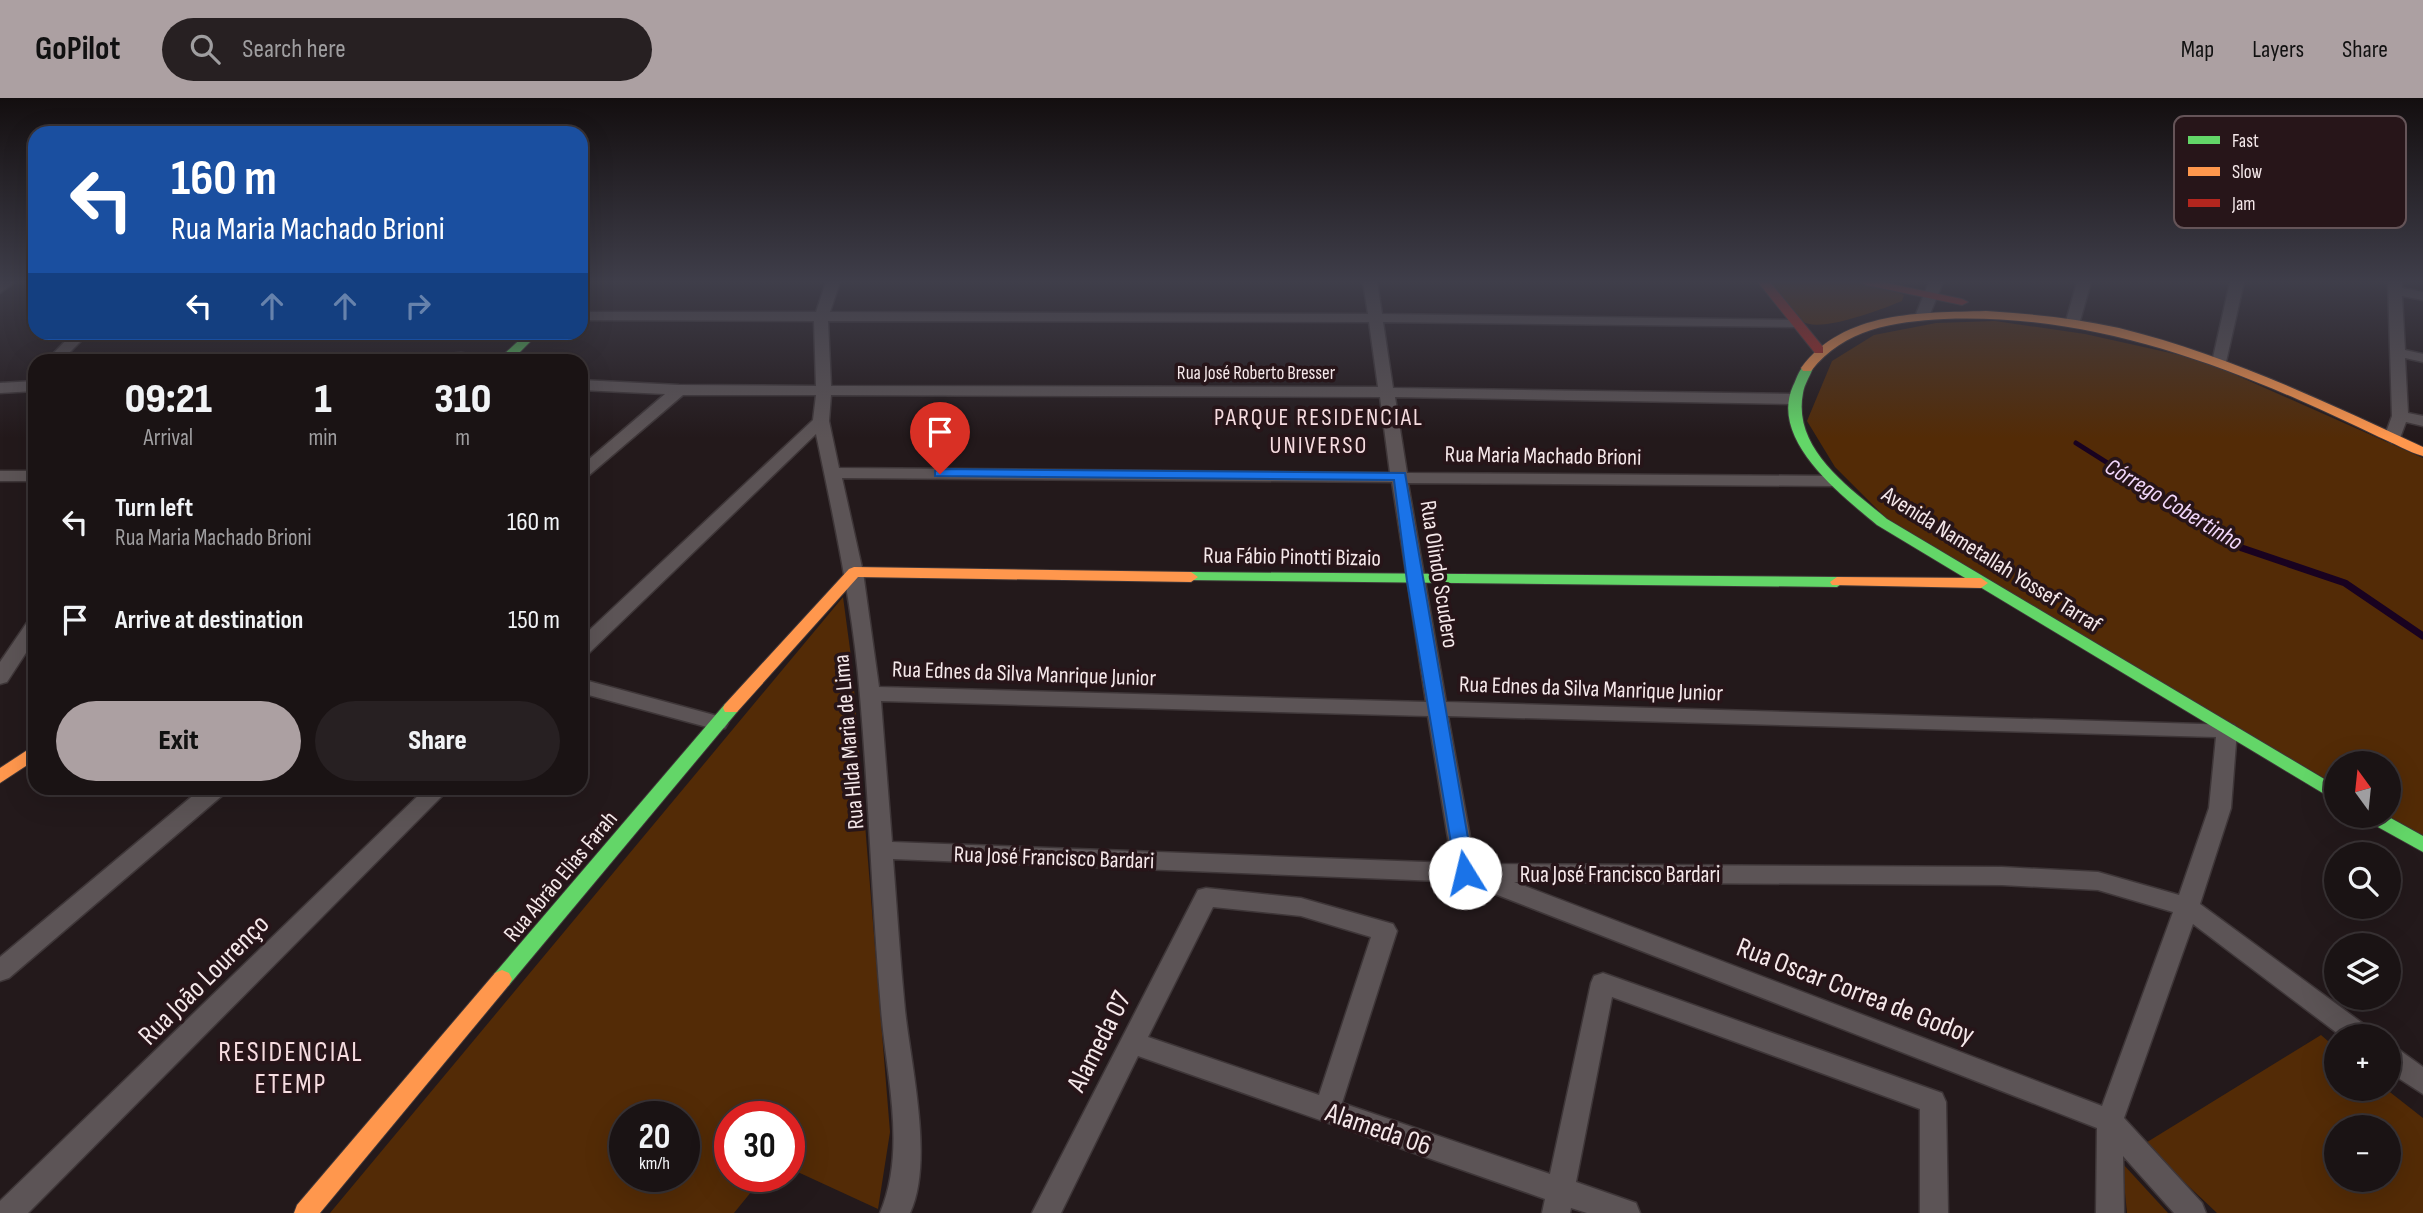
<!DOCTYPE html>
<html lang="en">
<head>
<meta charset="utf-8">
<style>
  :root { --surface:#1a1314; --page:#272022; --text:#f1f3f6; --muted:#9f9ea0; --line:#383234; --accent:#aca0a2 }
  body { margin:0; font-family:"Sofia Sans Condensed",sans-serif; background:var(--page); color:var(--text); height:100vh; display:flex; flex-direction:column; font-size:26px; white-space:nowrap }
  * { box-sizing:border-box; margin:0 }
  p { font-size:23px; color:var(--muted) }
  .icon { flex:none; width:38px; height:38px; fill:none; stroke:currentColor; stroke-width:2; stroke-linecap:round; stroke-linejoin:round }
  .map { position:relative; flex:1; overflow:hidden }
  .drawer { position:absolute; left:28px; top:256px; width:560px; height:441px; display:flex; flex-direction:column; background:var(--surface); border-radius:21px; box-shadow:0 7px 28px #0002,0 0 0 2px var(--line) }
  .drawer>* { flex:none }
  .guide { position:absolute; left:28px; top:28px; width:560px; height:214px; border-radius:21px; box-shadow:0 7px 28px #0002,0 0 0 2px var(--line); background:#1a4fa0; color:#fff; overflow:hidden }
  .needle { width:46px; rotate:345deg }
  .controls { position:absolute; left:2324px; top:653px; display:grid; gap:14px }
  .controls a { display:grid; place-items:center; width:77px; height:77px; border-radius:50%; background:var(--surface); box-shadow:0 7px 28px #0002,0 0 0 2px var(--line); font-size:35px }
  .speed { position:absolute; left:609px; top:1003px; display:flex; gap:14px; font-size:35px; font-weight:700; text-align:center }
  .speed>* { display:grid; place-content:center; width:91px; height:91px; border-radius:50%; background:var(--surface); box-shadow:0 7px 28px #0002,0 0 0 2px var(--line); line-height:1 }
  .speed small { font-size:18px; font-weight:400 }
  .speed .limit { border:10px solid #d22; background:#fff; color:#111 }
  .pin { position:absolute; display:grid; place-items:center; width:60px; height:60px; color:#fff; margin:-72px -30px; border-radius:50% 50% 50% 0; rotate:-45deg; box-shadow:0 0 7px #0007 }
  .pin .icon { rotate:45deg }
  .me { position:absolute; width:77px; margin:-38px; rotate:351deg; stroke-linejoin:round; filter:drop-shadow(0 0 5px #0008) }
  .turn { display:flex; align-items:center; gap:24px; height:147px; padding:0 28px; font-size:32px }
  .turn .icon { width:91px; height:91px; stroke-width:2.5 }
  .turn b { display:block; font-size:49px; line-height:60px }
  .lanes { display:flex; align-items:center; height:66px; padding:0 28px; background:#0003; justify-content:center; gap:35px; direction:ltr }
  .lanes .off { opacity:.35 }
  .eta { display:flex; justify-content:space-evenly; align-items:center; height:119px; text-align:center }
  .eta b { font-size:42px; font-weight:800; line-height:49px }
  .action { display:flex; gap:14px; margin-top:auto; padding:14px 28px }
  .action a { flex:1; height:80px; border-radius:42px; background:var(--accent); color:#111; font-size:28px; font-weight:800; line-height:80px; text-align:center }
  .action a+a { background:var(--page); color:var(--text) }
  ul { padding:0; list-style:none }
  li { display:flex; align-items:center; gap:21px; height:98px; padding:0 28px }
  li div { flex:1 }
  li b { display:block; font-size:26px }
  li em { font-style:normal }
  header { display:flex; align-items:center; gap:42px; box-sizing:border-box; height:98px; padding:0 35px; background:var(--accent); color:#111 }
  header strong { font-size:33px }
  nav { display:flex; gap:38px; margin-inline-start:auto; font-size:24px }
  .search { width:490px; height:63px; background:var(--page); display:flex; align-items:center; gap:18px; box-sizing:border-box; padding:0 24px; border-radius:38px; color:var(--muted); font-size:26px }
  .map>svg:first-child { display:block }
  .green { fill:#532b06; fill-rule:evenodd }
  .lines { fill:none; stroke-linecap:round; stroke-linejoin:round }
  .stream-far1 { stroke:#190220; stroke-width:5 }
  .stream { stroke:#190220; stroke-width:7 }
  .street-casing { stroke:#3e3638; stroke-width:3 }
  .fast-casing { stroke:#3e3638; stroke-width:2 }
  .slow-casing { stroke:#3e3638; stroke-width:2 }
  .jam-casing { stroke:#3e3638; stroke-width:2 }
  .street { fill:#5c5456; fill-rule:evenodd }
  .fast { fill:#63d668; fill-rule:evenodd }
  .slow { fill:#ff974d; fill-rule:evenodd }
  .jam { fill:#b3261e; fill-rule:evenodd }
  .route { fill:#1a73e8; stroke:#114b97; stroke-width:2 }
  .labels { text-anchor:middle; stroke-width:7; stroke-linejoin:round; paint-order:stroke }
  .far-street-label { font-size:19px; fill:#f5e8ea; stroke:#271519 }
  .street-label { font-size:23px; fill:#f5e8ea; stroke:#271519 }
  .neighbourhood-label { font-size:24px; letter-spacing:2px; fill:#f6dce0; stroke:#271519 }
  .water-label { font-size:24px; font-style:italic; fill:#f2d7fa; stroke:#271519 }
  .near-street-label { font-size:28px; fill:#f5e8ea; stroke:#271519 }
  .near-neighbourhood-label { font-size:28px; letter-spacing:2px; fill:#f6dce0; stroke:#271519 }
  .key { fill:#271519; stroke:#655458; stroke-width:2 }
  .key-label { font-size:19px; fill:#f5e8ea }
</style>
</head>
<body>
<header>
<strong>GoPilot</strong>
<div class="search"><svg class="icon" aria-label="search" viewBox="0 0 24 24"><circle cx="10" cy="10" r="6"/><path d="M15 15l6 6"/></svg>Search here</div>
<nav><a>Map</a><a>Layers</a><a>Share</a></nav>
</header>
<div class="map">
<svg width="2423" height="1115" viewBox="0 0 2423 1115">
  <rect width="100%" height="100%" fill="#23191b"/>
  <!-- green -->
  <g class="green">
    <path d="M1771,184C1814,184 1865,177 1904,197L1902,203C1883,211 1818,236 1802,223C1790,214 1780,196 1771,184Z"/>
    <polygon points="1995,223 2085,236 2202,262 2423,360 2423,738 2388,718 2389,665 2336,665 2336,687 2054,523 1887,421 1835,369 1807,323 1832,263 1874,237 1936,225"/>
    <path d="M843,499L852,566L890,1034L878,1111L789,1070V1018H730V1078H764L734,1115H330ZM625,1018H684V1078H625Z"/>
    <path d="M2321,937L2336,950V990L2386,991L2423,1020V1115H2217L2144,1046ZM2336,1029H2389V1082H2336Z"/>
    <polygon points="2122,1065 2168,1115 2127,1115"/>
  </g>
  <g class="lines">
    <!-- stream-far1 -->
    <polyline class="stream-far1" points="2076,345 2201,424"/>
    <!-- stream -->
    <polyline class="stream" points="2198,422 2242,450 2345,485 2423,538"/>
    <!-- street casing -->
    <g class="street-casing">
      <g id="street">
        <polygon points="0,184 15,184 0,195"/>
        <path d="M826,184H840L830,214L1368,216L1363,184H1377L1382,216L1800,222L1802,225L1795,229L1383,224L1393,290L1793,296L1801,301L1793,306L1395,299L1407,375L1833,378L1841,383L1833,388L1408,385L1446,604L2234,627L2237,632L2231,710L2200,806L2369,930L2373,938H2341L2193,826L2124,1020L2202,1105L2206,1115H2174L2123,1058L2124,1115H2096L2097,1030L1464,784L893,761C897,811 900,862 905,912C911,968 934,1064 910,1115H880C907,1051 886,978 881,911C872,806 869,702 860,598C853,509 834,422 816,336L588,556L581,557V540L813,322L816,297H683L587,379L581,381V368L665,296L581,292V282L679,287L816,288L814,223L581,222V214H816ZM828,223L1369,224L1378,289L831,288ZM831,297L1380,299L1390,375L839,370L829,323ZM842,380L1392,384L1426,604L879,589L863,474ZM881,603L1428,618L1452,765L892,744ZM1448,618L2216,639L2209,710L2179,797L2098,774L2002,769L1475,766ZM1514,784L2002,787L2098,792L2173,814L2102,1008Z"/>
        <polygon points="1929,184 1943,184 1930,216 1923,220 1916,216"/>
        <polygon points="2077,184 2091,184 2080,223 2073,227 2066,223"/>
        <polygon points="2230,184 2244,184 2226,264 2219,268 2212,264"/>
        <polygon points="2388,184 2402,184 2402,190 2423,194 2423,202 2402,198 2405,252 2423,256 2423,264 2405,260 2408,315 2423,318 2423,328 2406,324 2400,340 2392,345 2384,340 2392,318"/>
        <polygon points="74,234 90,234 62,262 47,262"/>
        <polygon points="461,255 489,258 496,262 409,262 416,258"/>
        <polygon points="35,283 35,293 0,295 0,285"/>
        <rect x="0" y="373" width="35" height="10"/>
        <polygon points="35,521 35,541 7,584 0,586 0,564 28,523"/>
        <polygon points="581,581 725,620 728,625 725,630 718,632 581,595"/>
        <polygon points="202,690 227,690 224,696 9,880 0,883 0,859"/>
        <polygon points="426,690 450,690 28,1115 0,1115 0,1103"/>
        <path d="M1206,790L1301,800L1393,826L1397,833L1342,1005L1550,1076L1591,885L1594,878L1603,875L1942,995L1946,1004L1948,1115H1920V1011L1612,899L1576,1084L1636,1105L1640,1115H1587L1571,1110L1570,1115H1542L1545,1101L1138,958L1061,1115H1032L1198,792ZM1213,809L1301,818L1371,839L1319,997L1148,939Z"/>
        <polygon points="2389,948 2398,951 2423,969 2423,996 2389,974"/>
      </g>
    </g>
    <!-- fast casing -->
    <g class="fast-casing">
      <g id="fast">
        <polygon points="528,234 540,234 516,258 547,258 553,262 493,262 495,259 502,258"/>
        <path d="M1807,266L1813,270C1810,278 1804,287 1803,295C1792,351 1850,390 1887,421L2336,688V703L1877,427C1841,397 1769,342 1793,288C1797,280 1799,270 1807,266Z"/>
        <polygon points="1191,474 1837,479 1844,484 1837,489 1186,482 1184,479 1186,476"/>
        <polygon points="731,604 737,606 739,610 737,614 509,887 502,890 495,887 492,881 495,875 725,606"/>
        <polygon points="2364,718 2387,718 2423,738 2423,754 2367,723"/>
      </g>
    </g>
    <!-- slow casing -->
    <g class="slow-casing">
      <g id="slow">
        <path d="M1986,213C2031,216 2075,220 2119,230C2225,256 2324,303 2423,349V358C2408,354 2394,345 2379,339C2352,326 2325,313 2297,301C2184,252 2069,216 1944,221C1893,224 1845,230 1811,273H1803L1801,270C1844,212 1921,215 1986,213Z"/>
        <polygon points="854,469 1191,474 1198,479 1191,484 858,479 737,614 725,614 723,610 725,606 849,471"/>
        <polygon points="1837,479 1981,480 1988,485 1981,490 1832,487 1830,484"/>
        <polygon points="35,647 35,662 0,685 0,670"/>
        <polygon points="502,872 509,875 512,881 509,887 320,1115 294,1115 297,1107 495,875"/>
      </g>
    </g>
    <!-- jam casing -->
    <g class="jam-casing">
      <g id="jam">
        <polygon points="1758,184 1770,184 1823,249 1823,255 1815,255"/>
        <polygon points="1860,184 1882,184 1962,201 1968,204 1962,207 1866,187"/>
      </g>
    </g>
    <!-- street -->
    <use href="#street" class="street"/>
    <!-- fast -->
    <use href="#fast" class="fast"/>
    <!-- slow -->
    <use href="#slow" class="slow"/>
    <!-- jam -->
    <use href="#jam" class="jam"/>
  </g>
  <!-- sky -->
  <linearGradient id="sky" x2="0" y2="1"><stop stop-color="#130e0f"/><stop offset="0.54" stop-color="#3f3e4a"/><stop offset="1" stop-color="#3f3e4a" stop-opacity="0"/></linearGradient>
  <rect width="2423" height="340" fill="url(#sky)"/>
  <!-- route -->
  <polygon class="route" points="940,371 1405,375 1474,775 1472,780 1465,783 1458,780 1456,775 1407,483 1394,382 935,378 935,373"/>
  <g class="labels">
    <!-- far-street labels -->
    <g class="far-street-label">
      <text x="1256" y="281">Rua José Roberto Bresser</text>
    </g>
    <!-- street labels -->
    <g class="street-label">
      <text transform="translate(1543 357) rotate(1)" y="8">Rua Maria Machado Brioni</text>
      <text transform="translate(1292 458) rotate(1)" y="8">Rua Fábio Pinotti Bizaio</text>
      <text transform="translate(1992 461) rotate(32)" y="8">Avenida Nametallah Yossef Tarraf</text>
      <text transform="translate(1440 476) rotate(81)" y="8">Rua Olindo Scudero</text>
      <text transform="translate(1024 575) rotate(2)" y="8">Rua Ednes da Silva Manrique Junior</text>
      <text transform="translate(1591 590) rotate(2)" y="8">Rua Ednes da Silva Manrique Junior</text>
      <text transform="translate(848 644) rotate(-95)" y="8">Rua Hlda Maria de Lima</text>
      <text transform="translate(1054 759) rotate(2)" y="8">Rua José Francisco Bardari</text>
      <text x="1620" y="784">Rua José Francisco Bardari</text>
      <text transform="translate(560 778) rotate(-50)" y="8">Rua Abrão Elias Farah</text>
    </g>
    <!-- neighbourhood labels -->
    <g class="neighbourhood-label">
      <text x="1319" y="327">PARQUE RESIDENCIAL<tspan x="1319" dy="28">UNIVERSO</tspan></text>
    </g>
    <!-- water labels -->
    <g class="water-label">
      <text transform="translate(2174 406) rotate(31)" y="8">Córrego Cobertinho</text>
    </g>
    <!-- near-street labels -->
    <g class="near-street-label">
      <text transform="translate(203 881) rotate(-45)" y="10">Rua João Lourenço</text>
      <text transform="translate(1856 892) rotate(21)" y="10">Rua Oscar Correa de Godoy</text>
      <text transform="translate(1098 943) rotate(-63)" y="10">Alameda 07</text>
      <text transform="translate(1379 1030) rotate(19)" y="10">Alameda 06</text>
    </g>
    <!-- near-neighbourhood labels -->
    <g class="near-neighbourhood-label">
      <text x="291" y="963">RESIDENCIAL<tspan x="291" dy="32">ETEMP</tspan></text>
    </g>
  </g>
  <!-- legend -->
  <rect x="2174" y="18" width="232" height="112" rx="10" class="key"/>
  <rect x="2188" y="38" width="32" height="8" fill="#63d668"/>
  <rect x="2188" y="69" width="32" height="9" fill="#ff974d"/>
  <rect x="2188" y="101" width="32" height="8" fill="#b3261e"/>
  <g class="key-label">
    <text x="2232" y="49">Fast</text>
    <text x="2232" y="80">Slow</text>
    <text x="2232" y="112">Jam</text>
  </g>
</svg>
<div class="controls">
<a><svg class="needle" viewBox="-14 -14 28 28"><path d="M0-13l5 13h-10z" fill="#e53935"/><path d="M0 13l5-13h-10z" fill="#9f9ea0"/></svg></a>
<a><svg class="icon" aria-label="search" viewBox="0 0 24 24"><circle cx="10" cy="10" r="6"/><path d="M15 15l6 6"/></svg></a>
<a><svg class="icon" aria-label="layers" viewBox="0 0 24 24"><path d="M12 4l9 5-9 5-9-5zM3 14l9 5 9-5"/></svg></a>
<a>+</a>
<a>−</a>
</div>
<div class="speed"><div>20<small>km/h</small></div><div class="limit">30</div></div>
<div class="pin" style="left:940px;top:376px;background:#d93025"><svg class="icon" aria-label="arrive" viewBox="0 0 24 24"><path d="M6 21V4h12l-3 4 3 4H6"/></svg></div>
<svg class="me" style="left:1465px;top:775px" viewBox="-20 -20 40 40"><circle r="19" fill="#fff"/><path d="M0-13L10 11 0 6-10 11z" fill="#1a73e8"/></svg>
<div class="guide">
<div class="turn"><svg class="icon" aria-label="left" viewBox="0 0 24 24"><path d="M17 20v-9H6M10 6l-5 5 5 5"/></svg><div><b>160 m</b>Rua Maria Machado Brioni</div></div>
<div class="lanes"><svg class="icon" aria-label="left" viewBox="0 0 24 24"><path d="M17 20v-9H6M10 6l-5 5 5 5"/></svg><svg class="icon off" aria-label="ahead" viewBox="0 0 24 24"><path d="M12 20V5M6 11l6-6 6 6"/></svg><svg class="icon off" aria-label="ahead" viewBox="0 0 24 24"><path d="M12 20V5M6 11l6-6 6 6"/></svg><svg class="icon off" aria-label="right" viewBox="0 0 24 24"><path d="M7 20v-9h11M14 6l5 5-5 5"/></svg></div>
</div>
<section class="drawer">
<div class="eta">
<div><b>09:21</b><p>Arrival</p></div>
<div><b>1</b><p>min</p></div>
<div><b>310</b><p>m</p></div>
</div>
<ul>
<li><svg class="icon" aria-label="left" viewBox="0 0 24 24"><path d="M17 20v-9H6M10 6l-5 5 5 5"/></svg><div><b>Turn left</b><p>Rua Maria Machado Brioni</p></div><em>160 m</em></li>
<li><svg class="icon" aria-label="arrive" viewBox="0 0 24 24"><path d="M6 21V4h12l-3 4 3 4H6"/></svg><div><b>Arrive at destination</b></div><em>150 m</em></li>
</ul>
<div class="action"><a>Exit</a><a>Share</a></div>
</section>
</div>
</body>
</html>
